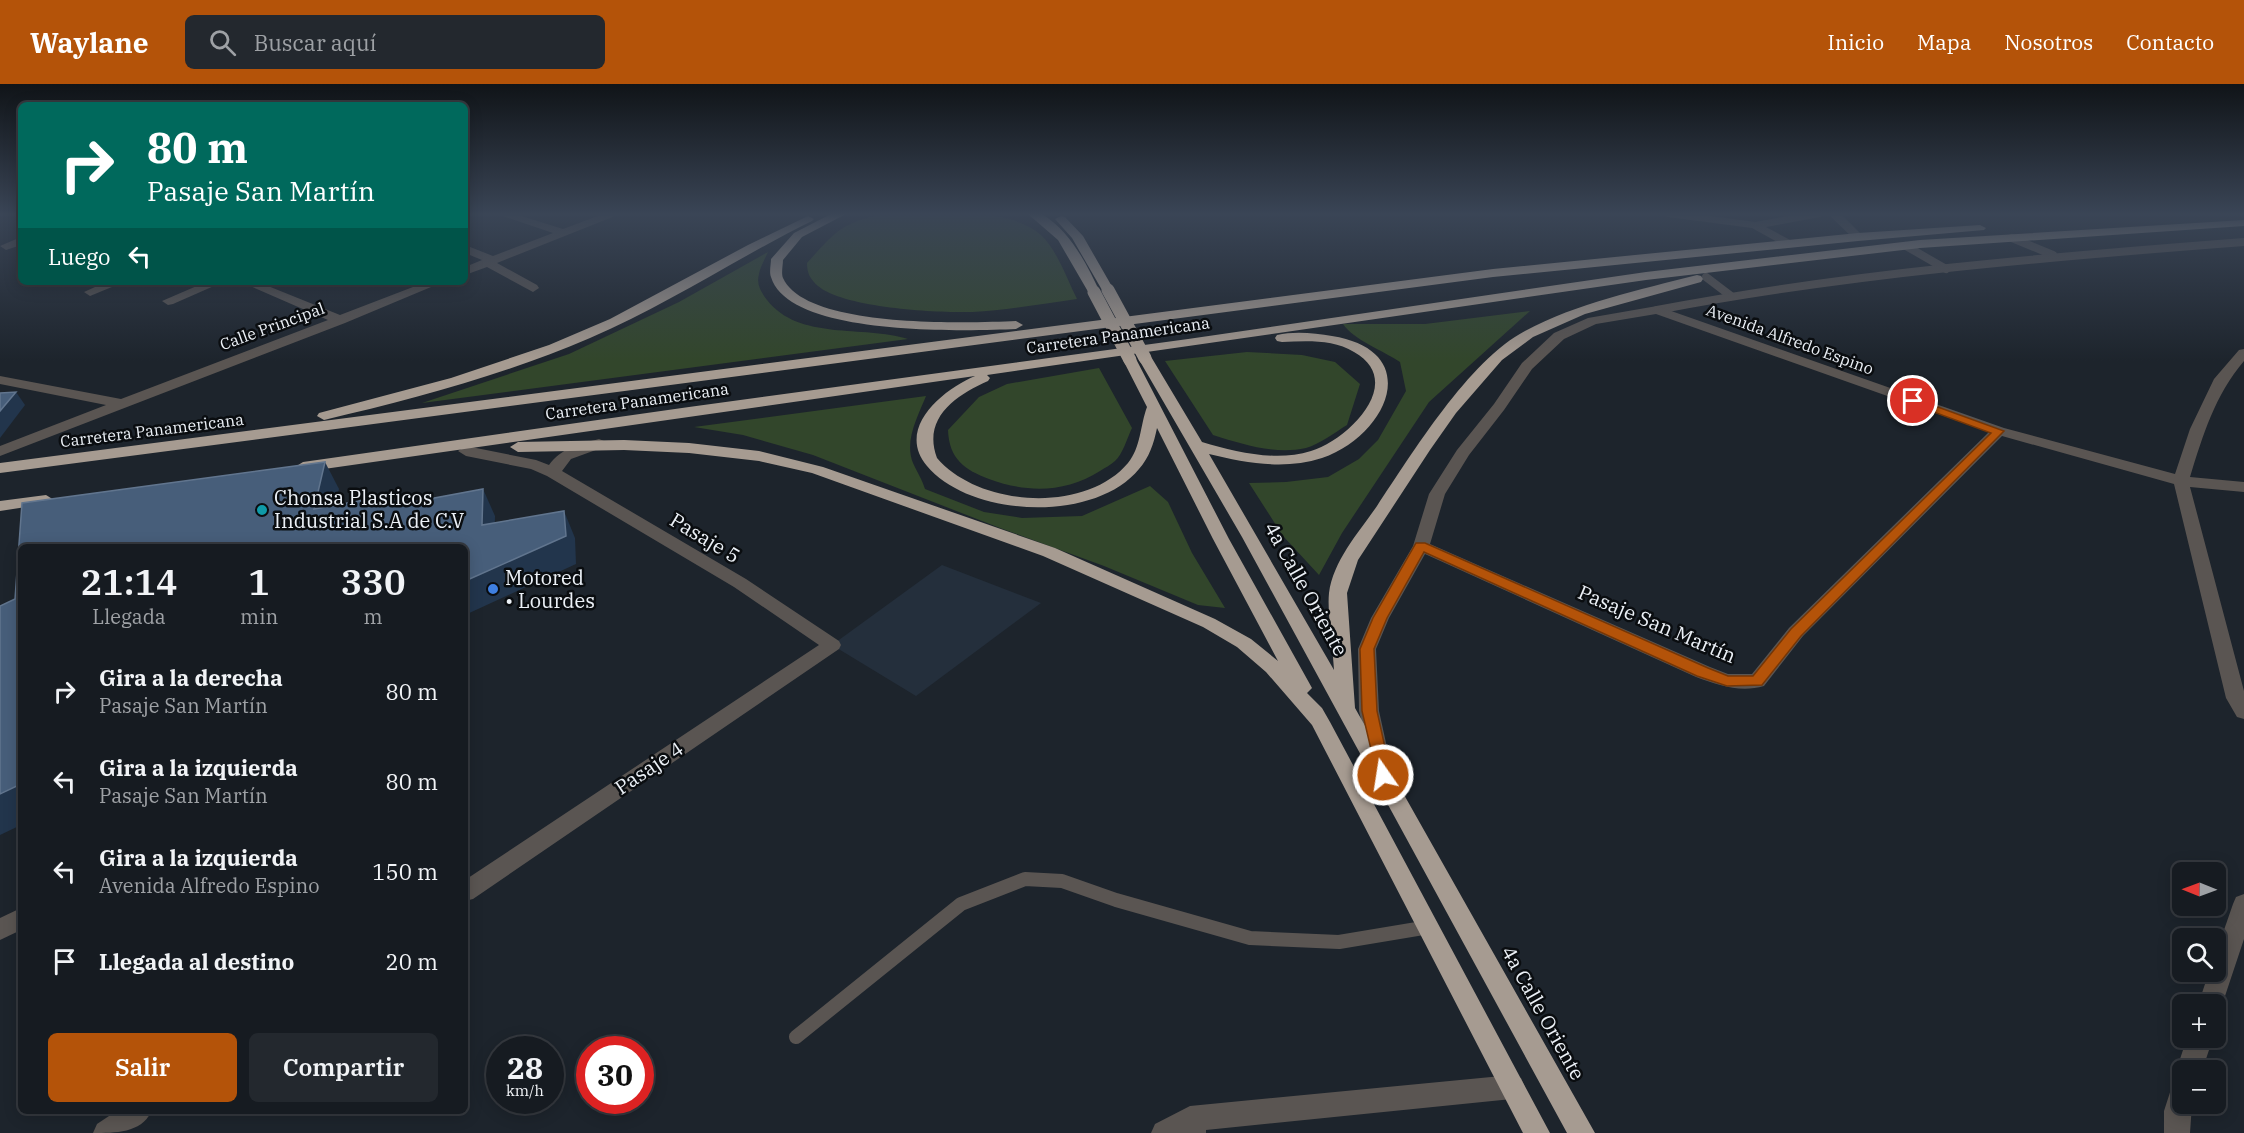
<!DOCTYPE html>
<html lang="es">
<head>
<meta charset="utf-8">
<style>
  :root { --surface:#161b21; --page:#23282e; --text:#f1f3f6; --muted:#9ea1a5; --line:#35393f; --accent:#b45309 }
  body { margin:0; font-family:"IBM Plex Serif",serif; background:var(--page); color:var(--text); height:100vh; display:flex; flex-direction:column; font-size:22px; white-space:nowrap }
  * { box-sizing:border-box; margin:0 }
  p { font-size:20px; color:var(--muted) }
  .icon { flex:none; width:33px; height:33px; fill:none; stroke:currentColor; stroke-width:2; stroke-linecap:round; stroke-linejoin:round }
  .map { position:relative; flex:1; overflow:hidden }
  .panel { position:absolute; left:18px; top:460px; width:450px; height:570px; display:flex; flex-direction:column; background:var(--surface); border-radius:9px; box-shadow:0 3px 15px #0003,0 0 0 2px var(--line) }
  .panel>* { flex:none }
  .banner { position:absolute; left:18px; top:18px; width:450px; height:183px; border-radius:9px; box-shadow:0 3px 15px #0003,0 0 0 2px var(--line); background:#00695c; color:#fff; overflow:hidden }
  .needle { width:39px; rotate:271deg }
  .fabs { position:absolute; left:2172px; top:778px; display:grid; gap:12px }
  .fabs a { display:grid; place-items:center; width:54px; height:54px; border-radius:9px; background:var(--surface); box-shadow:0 3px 15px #0003,0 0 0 2px var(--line); font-size:30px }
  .speed { position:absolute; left:486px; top:952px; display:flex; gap:12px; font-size:30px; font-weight:700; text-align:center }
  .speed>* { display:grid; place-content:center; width:78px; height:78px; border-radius:50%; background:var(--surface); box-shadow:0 3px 15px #0003,0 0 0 2px var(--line); line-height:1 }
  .speed small { font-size:15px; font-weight:400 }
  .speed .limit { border:9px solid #d22; background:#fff; color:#111 }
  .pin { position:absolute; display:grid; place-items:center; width:51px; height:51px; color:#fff; margin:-26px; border:3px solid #fff; border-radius:50%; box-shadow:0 2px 6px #0007 }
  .me { position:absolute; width:66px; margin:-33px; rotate:347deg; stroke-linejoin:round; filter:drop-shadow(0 0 4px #0008) }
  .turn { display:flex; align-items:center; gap:21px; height:126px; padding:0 30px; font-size:27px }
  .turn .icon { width:78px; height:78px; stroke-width:2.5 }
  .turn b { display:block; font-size:42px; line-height:51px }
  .then { display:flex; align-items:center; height:57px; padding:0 30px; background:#0003; gap:12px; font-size:22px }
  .eta { display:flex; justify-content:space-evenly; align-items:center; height:102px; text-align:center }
  .eta b { font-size:36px; font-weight:600; line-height:42px }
  .cta { display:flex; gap:12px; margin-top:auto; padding:12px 30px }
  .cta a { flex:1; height:69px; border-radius:9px; background:var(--accent); color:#fff; font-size:24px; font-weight:600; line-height:69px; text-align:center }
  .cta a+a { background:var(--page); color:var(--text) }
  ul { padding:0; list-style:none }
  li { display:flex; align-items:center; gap:18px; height:90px; padding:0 30px }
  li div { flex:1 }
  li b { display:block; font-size:22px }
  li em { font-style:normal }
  header { display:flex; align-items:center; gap:36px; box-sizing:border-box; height:84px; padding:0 30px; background:var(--accent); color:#fff }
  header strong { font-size:28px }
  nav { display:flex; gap:33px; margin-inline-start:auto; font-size:21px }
  .search { width:420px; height:54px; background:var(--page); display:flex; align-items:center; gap:15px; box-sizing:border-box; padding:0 21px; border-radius:9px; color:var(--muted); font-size:22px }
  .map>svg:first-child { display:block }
  .built { fill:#242f3c }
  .green { fill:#32462b }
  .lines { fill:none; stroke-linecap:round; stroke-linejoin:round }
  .lane-far1 { stroke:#5a5552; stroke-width:8 }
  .lane { stroke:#5a5552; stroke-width:14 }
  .street { fill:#5a5552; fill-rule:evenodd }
  .highway { fill:#a69b91; fill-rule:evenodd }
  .highway-bridge { stroke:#a69b91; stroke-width:13 }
  .shaded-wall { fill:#22354c }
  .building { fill:#475e7a; stroke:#61758e; stroke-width:1.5 }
  .route { fill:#b45309; stroke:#753606; stroke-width:1.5 }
  .culture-dot { fill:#0f9aa8; stroke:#0a0d10; stroke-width:2 }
  .shop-dot { fill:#3f7fe0; stroke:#0a0d10; stroke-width:2 }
  .labels { text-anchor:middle; stroke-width:5; stroke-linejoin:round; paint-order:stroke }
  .far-street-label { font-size:16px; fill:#ecf1f7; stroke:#0a0d10 }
  .poi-label { font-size:20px; fill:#ecf1f7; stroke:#0a0d10; text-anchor:start }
  .street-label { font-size:20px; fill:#ecf1f7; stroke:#0a0d10 }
</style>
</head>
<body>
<header>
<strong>Waylane</strong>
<div class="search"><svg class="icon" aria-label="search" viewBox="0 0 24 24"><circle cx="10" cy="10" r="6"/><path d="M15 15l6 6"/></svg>Buscar aquí</div>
<nav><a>Inicio</a><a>Mapa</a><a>Nosotros</a><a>Contacto</a></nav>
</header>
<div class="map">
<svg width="2244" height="1049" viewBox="0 0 2244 1049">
  <rect width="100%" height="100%" fill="#1d242c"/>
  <!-- built -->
  <polygon class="built" points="942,481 1041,519 916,612 832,561"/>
  <!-- green -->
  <g class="green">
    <path d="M883,130C927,130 1006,120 1041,151C1057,166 1067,195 1077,215C1042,220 1007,226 972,228C938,229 844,224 818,202C810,195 807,189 807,179C835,148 841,139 883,130Z"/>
    <path d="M768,168C765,175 760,183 759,190C756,200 761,208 767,216C799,257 863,241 908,255L422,319L569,270L679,218Z"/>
    <path d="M1530,227L1429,318L1342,449L1319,491L1283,452L1249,399L1286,398L1328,393L1359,375L1378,356L1406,307L1400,278C1382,266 1354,256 1343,240H1425Z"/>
    <path d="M1247,268L1302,271L1335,278L1360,300L1347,341C1334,349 1320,360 1306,364C1275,371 1242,360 1213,351L1165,277Z"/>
    <path d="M1099,284L1132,344C1127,354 1123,370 1115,377C1111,381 1104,384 1100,387C1065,409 1027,409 989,395C965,386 949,375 948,346L979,313L1007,300Z"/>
    <path d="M926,312C918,332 904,357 913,379C917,388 922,395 925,405L984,428L1022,434L1082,432L1150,402L1168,418L1192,469L1225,524L1198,521L1104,482L1000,444L813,371L743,351L694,343Z"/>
  </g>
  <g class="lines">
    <!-- lane-far1 -->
    <g class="lane-far1">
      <polyline points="2012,154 2053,171"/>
      <polyline points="1906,162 1946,185"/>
      <polyline points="1706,193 1731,212"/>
      <path d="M1657,226C1851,189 2048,173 2244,158"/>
    </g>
    <!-- lane -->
    <polyline class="lane" points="796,953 961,820 1025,795 1062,797 1116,816 1250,854 1339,858 1429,843"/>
    <!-- street -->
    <g class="street">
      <polygon points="497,130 515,130 563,145 603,130 620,130 497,179 537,201 539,204 533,208 487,183 465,191 465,183 482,176 465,169 465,161 493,172 553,149"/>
      <polygon points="1662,130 1696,130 1755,138 1799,130 1826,130 1820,133 1766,143 1792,157 1794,160 1788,164 1752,144 1668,133"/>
      <polygon points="1828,130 1841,130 1862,151 1862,155 1854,155"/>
      <polygon points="21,153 21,161 6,166 0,162"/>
      <polygon points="106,198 124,198 90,212 84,208"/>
      <polygon points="206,198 223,198 173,220 168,221 162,217"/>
      <polygon points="241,198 258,198 340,231 426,198 443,198 345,239 0,372 0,362 106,321 0,300 0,292 121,315 328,236"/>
      <path d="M1657,222L2004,344L2175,390L2190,345L2214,295L2239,266L2244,265V277C2215,311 2203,351 2190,393L2244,398V408L2190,403L2244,607V635L2237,633L2226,614L2174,400L2002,352L1803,552L1764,602C1740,609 1718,601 1696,593L1425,470L1389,534L1376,565L1379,627L1392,686L1389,692L1382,694L1375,692L1359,627L1358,565L1371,534L1413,462L1429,410L1457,366L1494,320L1522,279L1554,249L1588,234ZM1656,230L1989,348L1789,544L1752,590H1728L1710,583L1430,460L1445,410L1469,371L1504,326L1532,285L1564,255L1596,240Z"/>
      <path d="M599,355L604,357L607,360L604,363L571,375L562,387L746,495L839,557L841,561L839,565L473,815L465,817V796L819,561L734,503L547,392L531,385L466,372L458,367L466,362L536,376L549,381C561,364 580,360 599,355Z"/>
      <polygon points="2244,810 2244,855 2222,921 2219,929 2216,930 2216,921 2198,921 2209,888 2216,888 2216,869 2233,820 2236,813"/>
      <polygon points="21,824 21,846 0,856 0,834"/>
      <polygon points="2187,954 2213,954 2202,987 2182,987 2182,1020 2192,1020 2190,1049 2164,1049 2164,1027 2173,999 2181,996 2176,987"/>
      <polygon points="1512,991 1521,994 1525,1003 1521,1012 1512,1015 1206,1046 1206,1049 1151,1049 1155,1040 1190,1022"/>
      <path d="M115,1028H151C141,1049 115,1049 93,1049L97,1040Z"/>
    </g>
    <!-- highway -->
    <g class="highway">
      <path d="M831,130H846L802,153L783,176C783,181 781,189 783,194C806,245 968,239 1016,237L1023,241L1016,245C966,247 789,253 771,193C769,188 771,180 771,175L794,149Z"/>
      <path d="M1028,130H1042C1071,148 1086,179 1100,208L1098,211H1090L1058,156Z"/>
      <path d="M808,132L814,135L812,137C737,174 667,221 590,254C504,291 414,315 324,336L317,332L319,329L451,294L549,261L610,235L748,161Z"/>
      <polygon points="1061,132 1065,133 1083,152 1114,206 1112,209 1104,209 1102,206 1072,154 1055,135"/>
      <path d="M2244,136V142L1920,164L1646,196L987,291L990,294L988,297C956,311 922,334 937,374C979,423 1085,430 1128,379C1141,363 1140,342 1147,323L1123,276L1130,272L1135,273L1229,455L1312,604L1307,609L1322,624L1330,638L1550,1049H1523L1312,641L1266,588L1237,563L1203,543L1043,472L812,389L759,377L689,369L624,366L518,368L510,363L518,358L624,356L689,359L759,367L823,383L1055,464L1215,535L1251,555L1278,577L1213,455L1157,344C1154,359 1149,374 1139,385C1095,439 971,434 927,382C895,344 944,305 975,292L303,388L295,383L303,378L689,323L1188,255L1646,188L1920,156Z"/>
      <polygon points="1980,141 1986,144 1984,146 1858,157 1493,193 0,389 0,379 1493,185 1858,149"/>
      <path d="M1697,191L1701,192L1703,195L1701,198L1585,230L1533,253L1502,276L1456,329L1430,366L1358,476L1347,509L1355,624L1595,1049H1567L1242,453L1138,274L1140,271H1150L1202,358C1236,368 1276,378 1311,367C1348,356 1407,298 1354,268C1333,255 1306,257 1282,258L1277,257L1275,254L1277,251C1294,247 1315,249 1332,252C1425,267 1388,351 1322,374C1285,386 1245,379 1209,370L1334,586C1333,565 1327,528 1329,509C1333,477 1359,448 1377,422C1412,370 1469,276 1525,247C1577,219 1639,206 1697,191Z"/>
      <polygon points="46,411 54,416 52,419 0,427 0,417"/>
    </g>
    <!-- highway-bridge -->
    <g class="highway-bridge">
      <polyline points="1108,206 1145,274"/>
      <polyline points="1094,208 1130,276"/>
    </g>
  </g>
  <!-- shaded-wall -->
  <g class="shaded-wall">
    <polygon points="16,308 25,321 0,354 0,327"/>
    <polygon points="325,378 339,405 328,452 314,425"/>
    <polygon points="483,405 495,432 494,469 482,441"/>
    <polygon points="392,411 405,438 391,422"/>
    <polygon points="564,427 575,454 576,480 465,531 465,497"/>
    <polygon points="21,700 21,741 0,751 0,710"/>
  </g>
  <!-- building -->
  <g class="building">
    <polygon points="16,308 0,327 0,309"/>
    <polygon points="325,378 314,425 392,411 391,422 483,405 482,441 564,427 566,452 465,497 465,464 21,464 21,700 0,710 0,522 15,515 22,419"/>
  </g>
  <!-- sky -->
  <linearGradient id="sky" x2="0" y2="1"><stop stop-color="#101418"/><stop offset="0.47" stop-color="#3a4556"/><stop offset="1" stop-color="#3a4556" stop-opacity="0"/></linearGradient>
  <rect width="2244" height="277" fill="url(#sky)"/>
  <!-- route -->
  <polygon class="route" points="1913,314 2004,347 1801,552 1762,601 1727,602 1697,592 1424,468 1387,534 1374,565 1377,627 1391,691 1389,695 1378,695 1362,627 1360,565 1373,534 1416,459 1425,459 1708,584 1728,592 1753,592 1791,545 1991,349 1909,319 1908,317"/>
  <!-- markers -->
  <circle class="culture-dot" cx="262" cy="426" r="6"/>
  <circle class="shop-dot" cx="493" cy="505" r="6"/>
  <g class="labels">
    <!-- far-street labels -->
    <g class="far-street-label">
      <text transform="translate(272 242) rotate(-20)" y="6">Calle Principal</text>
      <text transform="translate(1118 251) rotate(-8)" y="6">Carretera Panamericana</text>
      <text transform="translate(1790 255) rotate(20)" y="6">Avenida Alfredo Espino</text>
      <text transform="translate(637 317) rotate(-8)" y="6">Carretera Panamericana</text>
      <text transform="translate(152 346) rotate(-7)" y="6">Carretera Panamericana</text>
    </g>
    <!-- poi labels -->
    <g class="poi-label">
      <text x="274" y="421">Chonsa Plasticos<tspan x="274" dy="23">Industrial S.A de C.V</tspan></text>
      <text x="505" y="501">Motored<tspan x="505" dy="23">• Lourdes</tspan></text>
    </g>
    <!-- street labels -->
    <g class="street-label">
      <text transform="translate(705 454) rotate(31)" y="7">Pasaje 5</text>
      <text transform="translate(1306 505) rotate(61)" y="7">4a Calle Oriente</text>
      <text transform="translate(1657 540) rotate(23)" y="7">Pasaje San Martín</text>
      <text transform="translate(649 684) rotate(-34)" y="7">Pasaje 4</text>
      <text transform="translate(1543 929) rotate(61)" y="7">4a Calle Oriente</text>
    </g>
  </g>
</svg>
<div class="fabs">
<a><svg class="needle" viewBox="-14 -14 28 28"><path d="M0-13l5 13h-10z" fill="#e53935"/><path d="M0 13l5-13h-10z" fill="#9ea1a5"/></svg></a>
<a><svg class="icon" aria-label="search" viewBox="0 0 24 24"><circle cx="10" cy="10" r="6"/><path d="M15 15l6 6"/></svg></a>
<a>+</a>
<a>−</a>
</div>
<div class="speed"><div>28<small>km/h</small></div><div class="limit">30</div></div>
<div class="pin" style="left:1913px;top:317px;background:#d93025"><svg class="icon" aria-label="arrive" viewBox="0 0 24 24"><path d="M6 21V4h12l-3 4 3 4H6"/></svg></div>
<svg class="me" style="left:1383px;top:691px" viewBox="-20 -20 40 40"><circle r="17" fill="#b45309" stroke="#fff" stroke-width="3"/><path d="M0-11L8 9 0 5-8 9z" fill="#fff"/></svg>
<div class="banner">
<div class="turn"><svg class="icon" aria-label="right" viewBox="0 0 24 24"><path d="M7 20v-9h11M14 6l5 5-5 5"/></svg><div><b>80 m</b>Pasaje San Martín</div></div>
<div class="then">Luego<svg class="icon" aria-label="left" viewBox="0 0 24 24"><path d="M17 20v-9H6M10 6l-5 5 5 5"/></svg></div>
</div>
<section class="panel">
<div class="eta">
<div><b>21:14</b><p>Llegada</p></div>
<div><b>1</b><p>min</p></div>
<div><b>330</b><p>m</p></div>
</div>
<ul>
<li><svg class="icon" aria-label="right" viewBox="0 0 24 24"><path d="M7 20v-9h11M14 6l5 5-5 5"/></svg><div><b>Gira a la derecha</b><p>Pasaje San Martín</p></div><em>80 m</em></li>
<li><svg class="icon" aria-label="left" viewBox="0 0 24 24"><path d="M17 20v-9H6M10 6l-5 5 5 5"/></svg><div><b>Gira a la izquierda</b><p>Pasaje San Martín</p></div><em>80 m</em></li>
<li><svg class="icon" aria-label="left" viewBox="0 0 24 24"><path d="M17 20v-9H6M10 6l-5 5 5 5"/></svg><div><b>Gira a la izquierda</b><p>Avenida Alfredo Espino</p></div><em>150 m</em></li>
<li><svg class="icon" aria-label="arrive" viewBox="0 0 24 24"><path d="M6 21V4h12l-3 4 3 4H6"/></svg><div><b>Llegada al destino</b></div><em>20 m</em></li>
</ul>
<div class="cta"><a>Salir</a><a>Compartir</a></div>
</section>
</div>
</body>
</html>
